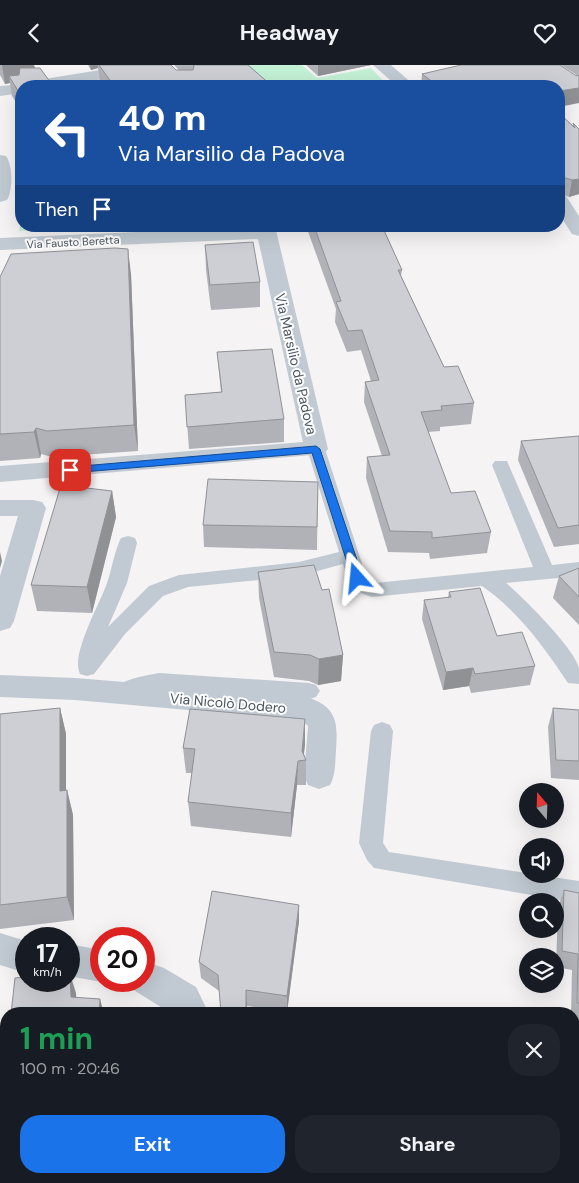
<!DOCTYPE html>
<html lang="en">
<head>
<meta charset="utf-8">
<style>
  :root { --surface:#171b24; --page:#20242c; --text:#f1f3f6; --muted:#9ea1a6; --accent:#1a73e8 }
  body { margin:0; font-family:"DM Sans",sans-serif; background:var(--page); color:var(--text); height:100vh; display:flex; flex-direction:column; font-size:19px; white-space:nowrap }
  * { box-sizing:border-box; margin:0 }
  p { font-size:16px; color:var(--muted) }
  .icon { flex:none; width:28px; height:28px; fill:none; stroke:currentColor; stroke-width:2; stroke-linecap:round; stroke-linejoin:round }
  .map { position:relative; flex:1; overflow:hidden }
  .side { position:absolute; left:0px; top:942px; width:580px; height:176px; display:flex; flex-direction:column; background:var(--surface); border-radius:20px 20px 0 0; box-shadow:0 5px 20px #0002 }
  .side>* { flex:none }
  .banner { position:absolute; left:15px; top:15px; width:550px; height:152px; border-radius:20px; box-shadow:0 5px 20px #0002; background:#1a4fa0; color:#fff; overflow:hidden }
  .needle { width:32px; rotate:341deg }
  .tools { position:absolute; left:519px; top:718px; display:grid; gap:10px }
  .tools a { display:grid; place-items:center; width:45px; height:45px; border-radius:50%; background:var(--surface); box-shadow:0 5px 20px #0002; font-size:25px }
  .speed { position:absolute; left:15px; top:862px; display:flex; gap:10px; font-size:25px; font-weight:700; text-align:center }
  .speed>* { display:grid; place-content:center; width:65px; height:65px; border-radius:50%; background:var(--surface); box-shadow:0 5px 20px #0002; line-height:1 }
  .speed small { font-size:12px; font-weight:400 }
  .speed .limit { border:8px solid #d22; background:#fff; color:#111 }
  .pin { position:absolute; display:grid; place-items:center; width:42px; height:42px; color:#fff; margin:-21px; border-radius:10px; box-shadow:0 2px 8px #0006 }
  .me { position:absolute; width:55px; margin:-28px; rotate:342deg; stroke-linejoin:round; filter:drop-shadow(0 0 4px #0008) }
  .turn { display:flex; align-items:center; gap:18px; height:105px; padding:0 20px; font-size:22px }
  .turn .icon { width:65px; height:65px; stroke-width:2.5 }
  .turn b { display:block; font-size:35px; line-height:42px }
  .then { display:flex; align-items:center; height:48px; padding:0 20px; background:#0003; gap:10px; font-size:19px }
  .round { display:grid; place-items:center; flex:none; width:52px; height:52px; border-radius:20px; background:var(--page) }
  .head { display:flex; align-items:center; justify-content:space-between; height:85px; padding:0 20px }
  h1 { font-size:30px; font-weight:700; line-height:38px; color:#1e9e55 }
  .primary-button { display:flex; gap:10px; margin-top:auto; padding:10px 20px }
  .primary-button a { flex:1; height:58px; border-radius:20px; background:var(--accent); color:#fff; font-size:20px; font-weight:700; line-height:58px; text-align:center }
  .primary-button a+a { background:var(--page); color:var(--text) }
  header { display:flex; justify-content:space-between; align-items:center; height:65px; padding:0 20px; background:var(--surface); font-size:22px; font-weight:700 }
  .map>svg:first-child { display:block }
  .green { fill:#c3f1d5 }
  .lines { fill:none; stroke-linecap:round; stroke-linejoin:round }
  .service { fill:#c1cad2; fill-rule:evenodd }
  .pedestrian { fill:#c1cad2; fill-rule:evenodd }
  .minor { fill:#c1cad2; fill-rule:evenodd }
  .wall { fill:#b0b2b7 }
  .shaded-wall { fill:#909195 }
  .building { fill:#cdcfd5; stroke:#909195 }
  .route { fill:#1a73e8; stroke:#114b97 }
  .labels { text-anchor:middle; stroke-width:4; stroke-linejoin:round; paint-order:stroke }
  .far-street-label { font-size:11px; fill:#4a5661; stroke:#fff }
  .street-label { font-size:14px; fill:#4a5661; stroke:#fff }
</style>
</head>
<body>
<header><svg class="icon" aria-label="back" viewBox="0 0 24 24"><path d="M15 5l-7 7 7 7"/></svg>Headway<svg class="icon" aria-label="heart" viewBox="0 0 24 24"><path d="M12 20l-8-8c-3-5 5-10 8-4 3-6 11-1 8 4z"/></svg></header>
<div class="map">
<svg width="579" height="1118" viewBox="0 0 579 1118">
  <rect width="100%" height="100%" fill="#f5f3f3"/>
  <!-- green -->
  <g class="green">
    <polygon points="239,0 302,0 317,13 371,3 388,21 260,21"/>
    <polygon points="21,153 21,161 133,161 19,166"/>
  </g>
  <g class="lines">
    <!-- service -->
    <g class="service">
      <path d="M316,378L322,380L325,384L366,511L375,518L533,502L492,400L495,396H507L552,500L579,497V511L506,518C522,531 576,585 579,603C579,608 579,614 579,619L568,618C543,581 518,546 482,521L372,532C354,527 349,517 343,499L299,511L188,522L163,531L125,569L94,609L87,611L80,609C70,590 100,539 107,518C112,504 114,487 121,473L128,471L135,473L137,478L127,518L108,562L149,521L179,510L299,497L339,487L307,384L310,380Z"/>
      <path d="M159,608L309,618L316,620L320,626L316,632L309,634L159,624L144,627L121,637L114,635L110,629C118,614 144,611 159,608Z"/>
      <polygon points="382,657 390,660 393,666 383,778 389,787 579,816 579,838 374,803 367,795 359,778 371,666 374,660"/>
    </g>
    <!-- pedestrian -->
    <polygon class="pedestrian" points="131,0 168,0 160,5 60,21 21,21 21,28 0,31 0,21 25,19 32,16"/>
    <!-- minor -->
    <g class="minor">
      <polygon points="373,0 391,0 415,21 397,21"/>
      <path d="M0,90L6,91C13,101 13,125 7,135L0,137Z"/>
      <polygon points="559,130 566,131 579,151 579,171 572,169 559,149"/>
      <polygon points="275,161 328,384 324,389 0,417 0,401 303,377 258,174 0,185 0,173"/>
      <polygon points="0,435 33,435 42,437 46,443 14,556 10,563 0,566 0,511 18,451 0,451"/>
      <path d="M0,610L75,613L307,632C337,642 338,657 336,685C335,697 336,709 330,720L319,724L308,720L304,711L308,661L301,655L75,635L0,632Z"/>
      <polygon points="0,868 26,876 26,908 0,900"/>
      <polygon points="69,879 101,885 101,916 104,916 101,917 69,911"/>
      <polygon points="144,896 164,903 196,922 209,949 172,949 132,924 128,916 144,916"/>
      <polygon points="152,1112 192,1112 191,1118 151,1118"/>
    </g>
  </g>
  <!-- wall -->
  <g class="wall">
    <polygon points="0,0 34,0 35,3 21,21 21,45 12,31 10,18 5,19 0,10"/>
    <polygon points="88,0 171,0 176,5 179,5 174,0 248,0 272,21 103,21 100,17 98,3 91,5"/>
    <polygon points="306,0 371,0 318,11"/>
    <polygon points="561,0 579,0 579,38 559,21 421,21 422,9 577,10"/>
    <polygon points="559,48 573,61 573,58 579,64 579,129 569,132 559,128"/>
    <polygon points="306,161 382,161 402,205 401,211 444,302 474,338 471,359 440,362 440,366 428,367 451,428 491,467 487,488 430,494 429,488 388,487 366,413 367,392 382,391 364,337 365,317 371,316 361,285 347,287 335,257 336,244"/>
    <polygon points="205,180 260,217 260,242 211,245 206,205"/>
    <polygon points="131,209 138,386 52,392 41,389 40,393 0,396 0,212"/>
    <polygon points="217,287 284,354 284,377 189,384 185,330 221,327"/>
    <polygon points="579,371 579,479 554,482 518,395 521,376"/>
    <polygon points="318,417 317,485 204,482 203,460"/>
    <polygon points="112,426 116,452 92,548 37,546 31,520"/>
    <polygon points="579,503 579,560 553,533 559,511"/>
    <polygon points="258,507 322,525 343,590 341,616 318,620 309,616 274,612 259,533"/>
    <polygon points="449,527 497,571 535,601 530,620 471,628 469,621 443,625 422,554 424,535 448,533"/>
    <polygon points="60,643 66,669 66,726 67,725 73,750 74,855 0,864 0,649"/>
    <polygon points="553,643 579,645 579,715 551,713 548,662"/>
    <polygon points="305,679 304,689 306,695 306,720 297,720 291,772 191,761 188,737 192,708 186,708 183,683"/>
    <polygon points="564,825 579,828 579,955 574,954 574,949 571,949 572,905 556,902 558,842"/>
    <polygon points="299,856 287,947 247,941 219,926 201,913 199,897"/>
    <polygon points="6,982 6,1106 3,1098 2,1098 0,1095 0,1029"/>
    <polygon points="10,1112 81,1112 11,1114"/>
    <rect x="410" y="1112" width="108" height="6"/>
  </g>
  <!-- shaded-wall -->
  <g class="shaded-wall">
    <polygon points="2,0 34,0 37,13 9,11 10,18 5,19"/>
    <polygon points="90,0 98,0 98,3 91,5"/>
    <polygon points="318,0 371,0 318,11"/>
    <polygon points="579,23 579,38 559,42 559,26"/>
    <polygon points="562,112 559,130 559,118"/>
    <polygon points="579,114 579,129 569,132 572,115"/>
    <polygon points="128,184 131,209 138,386 134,360"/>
    <polygon points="36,363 41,389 40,393 34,367"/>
    <polygon points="112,426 116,452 92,548 87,522"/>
    <polygon points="0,487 2,496 0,503"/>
    <polygon points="343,590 341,616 318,620 319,594"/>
    <polygon points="473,603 469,621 443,625 446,607"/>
    <polygon points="60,643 66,669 66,751 60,726"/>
    <polygon points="305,654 305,679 303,695 302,686"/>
    <polygon points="298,696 297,720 291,772 291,748"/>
    <polygon points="67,725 73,750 74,855 67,832"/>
    <polygon points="299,840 299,856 287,947 287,931"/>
    <polygon points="70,909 76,928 77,949 71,932"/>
    <polygon points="246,925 247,941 247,949 246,949"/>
    <polygon points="100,934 104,949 99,949"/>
  </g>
  <!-- building -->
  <g class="building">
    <polygon points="99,0 171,0 176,5 193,5 194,1 193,0 248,0 272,21 114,21"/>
    <polygon points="461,0 560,0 575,10 579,11 579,23 559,26 559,21 438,21 422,9"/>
    <polygon points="20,3 40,3 53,21 21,21 21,31 9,11 19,10"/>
    <polygon points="559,48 575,63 573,58 579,64 579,114 572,115 562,112 560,118 559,118"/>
    <polygon points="314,161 382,161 402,205 398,205 444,302 458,301 474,338 441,341 442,345 421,347 451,428 475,426 491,467 432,473 432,467 390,466 367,392 390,390 365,317 379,315 362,265 348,266 336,237 341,236"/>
    <polygon points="253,177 260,217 210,220 205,180"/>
    <polygon points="115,183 128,184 134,360 47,366 36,363 34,367 0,369 0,212 11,189"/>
    <polygon points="272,284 284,354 187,362 185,330 222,327 217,287"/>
    <polygon points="579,371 579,460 558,463 521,376"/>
    <polygon points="208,414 318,417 317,462 203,460"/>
    <polygon points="61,420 112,426 87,522 31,520"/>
    <polygon points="314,500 322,525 329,524 343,590 319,594 310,590 274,587 258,507"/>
    <polygon points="579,503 579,532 559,511"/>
    <polygon points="480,523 497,571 522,567 535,601 475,609 473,603 446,607 424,535 451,532 449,527"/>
    <polygon points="60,643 60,726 67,725 67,832 0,840 0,649"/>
    <polygon points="553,643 579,645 579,696 556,695"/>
    <polygon points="190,644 305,654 302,686 306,695 298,696 291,748 188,737 195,684 183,683"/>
    <polygon points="564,825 579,828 579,938 577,938 578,889 562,886"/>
    <polygon points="212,826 299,840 287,931 246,925 246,949 221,949 218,910 199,897"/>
    <polygon points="69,909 70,909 71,932 100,934 99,949 11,949 15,913 26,912 26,916 69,916"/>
    <polygon points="6,982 6,1099 3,1099 5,1082 0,1082 0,1029"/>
    <polygon points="242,1112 334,1112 334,1118 241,1118"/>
    <rect x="413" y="1112" width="105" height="6"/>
  </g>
  <!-- route -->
  <polygon class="route" points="316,381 320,384 363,513 361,516 357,517 352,513 312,388 70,408 65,405 70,402"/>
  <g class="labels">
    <!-- far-street labels -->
    <g class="far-street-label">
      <text transform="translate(73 177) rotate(-3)" y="4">Via Fausto Beretta</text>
    </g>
    <!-- street labels -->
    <g class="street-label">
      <text transform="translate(296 299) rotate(77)" y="5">Via Marsilio da Padova</text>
      <text transform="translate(228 638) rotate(5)" y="5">Via Nicolò Dodero</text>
    </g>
  </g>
</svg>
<div class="tools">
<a><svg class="needle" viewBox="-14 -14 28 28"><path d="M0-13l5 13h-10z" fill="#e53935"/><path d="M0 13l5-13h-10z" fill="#9ea1a6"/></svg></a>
<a><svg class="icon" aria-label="sound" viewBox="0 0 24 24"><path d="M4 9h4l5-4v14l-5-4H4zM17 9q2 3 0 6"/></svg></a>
<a><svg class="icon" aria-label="search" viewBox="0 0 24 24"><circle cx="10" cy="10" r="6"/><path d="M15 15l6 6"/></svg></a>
<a><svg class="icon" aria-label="layers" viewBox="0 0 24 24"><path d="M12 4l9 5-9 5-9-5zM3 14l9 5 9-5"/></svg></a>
</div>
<div class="speed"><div>17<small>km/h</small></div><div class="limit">20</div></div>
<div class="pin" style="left:70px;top:405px;background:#d93025"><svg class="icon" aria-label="arrive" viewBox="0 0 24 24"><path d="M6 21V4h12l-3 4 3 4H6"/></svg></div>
<svg class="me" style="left:357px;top:513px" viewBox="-20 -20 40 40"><path d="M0-17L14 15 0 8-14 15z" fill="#1a73e8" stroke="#fff" stroke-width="4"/></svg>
<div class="banner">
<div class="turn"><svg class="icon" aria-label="left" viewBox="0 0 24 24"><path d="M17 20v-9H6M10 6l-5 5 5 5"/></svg><div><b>40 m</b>Via Marsilio da Padova</div></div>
<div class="then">Then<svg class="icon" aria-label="arrive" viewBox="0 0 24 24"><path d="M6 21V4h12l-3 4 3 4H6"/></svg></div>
</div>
<section class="side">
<div class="head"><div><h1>1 min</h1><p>100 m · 20:46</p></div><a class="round"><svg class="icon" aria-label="close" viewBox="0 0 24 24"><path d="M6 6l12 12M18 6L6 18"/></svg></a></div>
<div class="primary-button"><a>Exit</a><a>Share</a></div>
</section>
</div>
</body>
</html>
